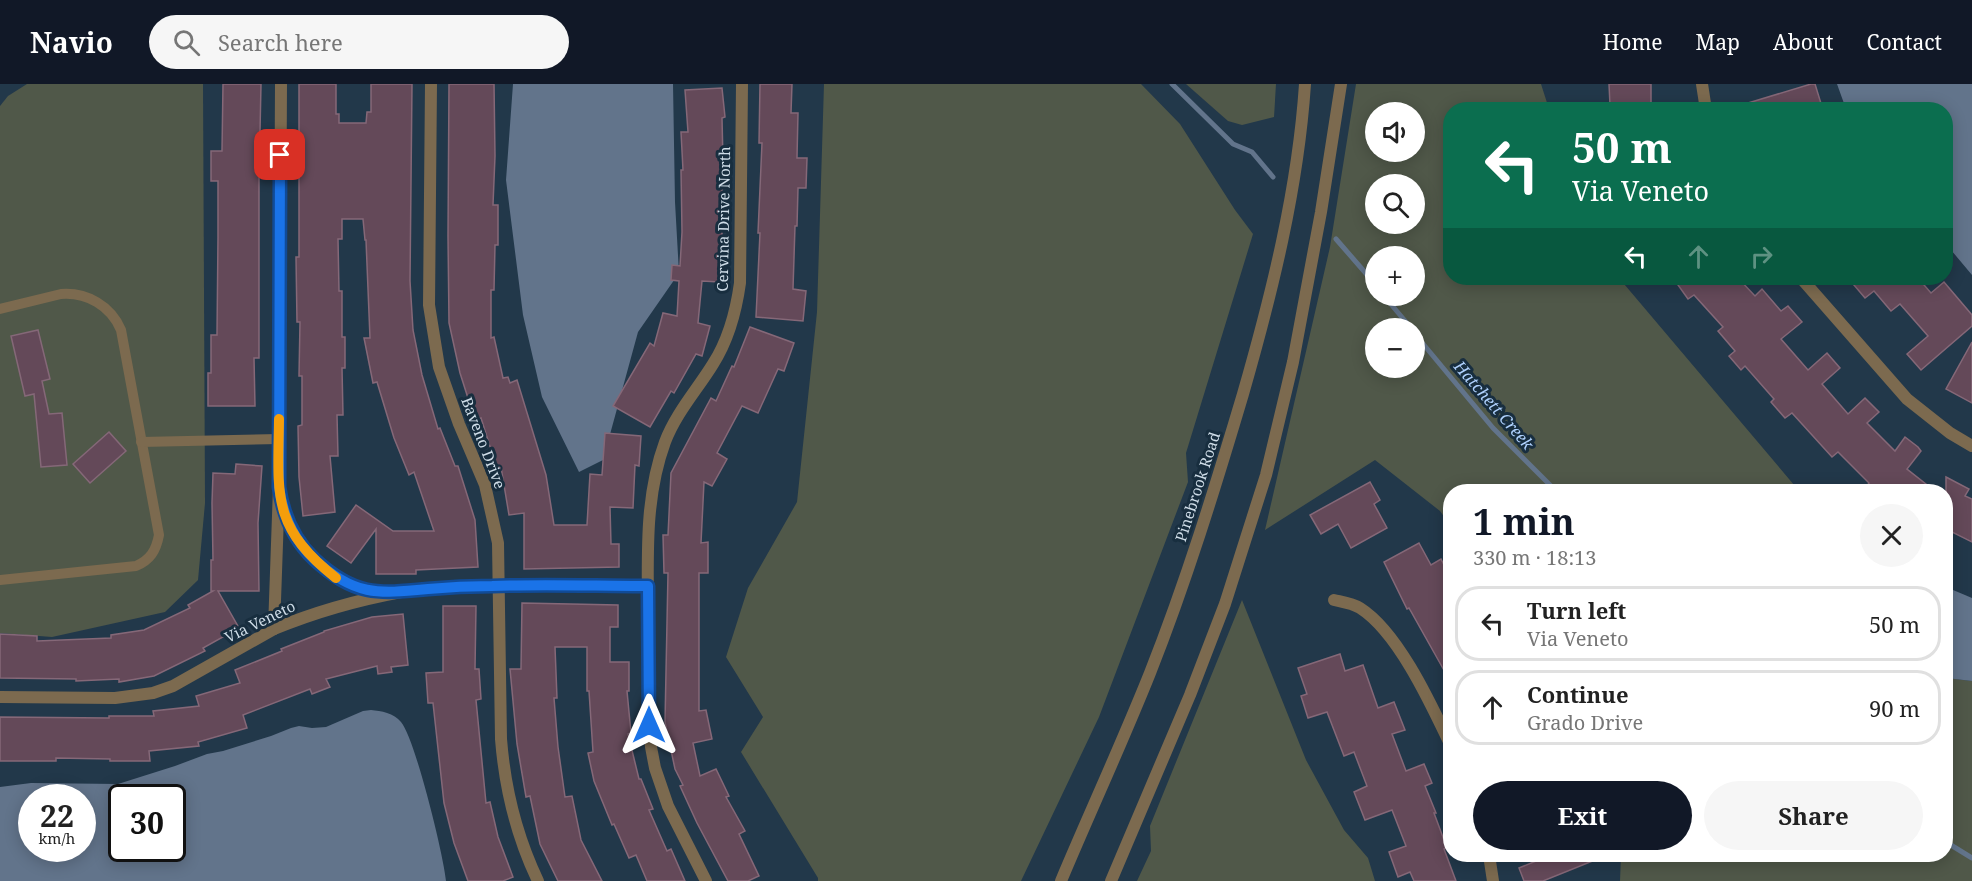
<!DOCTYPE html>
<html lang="en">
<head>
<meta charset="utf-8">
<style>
  :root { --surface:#fff; --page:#f6f6f6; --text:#222; --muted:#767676; --line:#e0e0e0; --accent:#111827 }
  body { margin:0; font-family:"Noto Serif",serif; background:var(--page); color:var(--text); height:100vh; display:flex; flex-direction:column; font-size:22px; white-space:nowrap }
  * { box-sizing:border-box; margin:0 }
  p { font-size:20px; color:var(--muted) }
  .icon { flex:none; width:33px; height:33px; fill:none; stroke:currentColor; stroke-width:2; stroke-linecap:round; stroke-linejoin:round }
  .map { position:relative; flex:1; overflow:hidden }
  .panel { position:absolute; left:1443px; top:400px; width:510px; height:378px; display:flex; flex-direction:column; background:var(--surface); border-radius:24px; box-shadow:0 3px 15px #0003 }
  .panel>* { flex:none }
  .guide { position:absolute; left:1443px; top:18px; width:510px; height:183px; border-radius:24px; box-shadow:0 3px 15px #0003; background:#0b6e4f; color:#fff; overflow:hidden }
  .fabs { position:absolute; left:1365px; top:18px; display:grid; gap:12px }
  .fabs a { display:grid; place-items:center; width:60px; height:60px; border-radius:50%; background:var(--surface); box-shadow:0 3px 15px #0003; font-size:30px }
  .speed { position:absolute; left:18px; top:700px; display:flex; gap:12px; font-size:30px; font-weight:700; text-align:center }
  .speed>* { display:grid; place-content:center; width:78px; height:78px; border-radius:50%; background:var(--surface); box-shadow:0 3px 15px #0003; line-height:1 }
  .speed small { font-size:15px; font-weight:400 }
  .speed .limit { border:3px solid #111; border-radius:9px; background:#fff; color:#111 }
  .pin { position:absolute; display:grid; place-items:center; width:51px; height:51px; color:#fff; margin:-26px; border-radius:12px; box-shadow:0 3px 9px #0006 }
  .me { position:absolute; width:66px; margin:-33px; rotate:0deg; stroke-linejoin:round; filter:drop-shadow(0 0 4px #0008) }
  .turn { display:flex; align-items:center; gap:21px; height:126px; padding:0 30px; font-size:27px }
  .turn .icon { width:78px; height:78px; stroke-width:2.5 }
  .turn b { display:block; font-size:42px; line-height:51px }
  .lanes { display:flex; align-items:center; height:57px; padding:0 30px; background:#0003; justify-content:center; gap:30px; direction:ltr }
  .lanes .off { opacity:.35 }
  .round { display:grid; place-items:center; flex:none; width:63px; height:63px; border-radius:32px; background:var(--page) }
  .headline { display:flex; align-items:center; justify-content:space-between; height:102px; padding:0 30px }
  h1 { font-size:36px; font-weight:700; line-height:45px; color:var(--accent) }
  .cta { display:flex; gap:12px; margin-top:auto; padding:12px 30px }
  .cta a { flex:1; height:69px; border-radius:36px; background:var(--accent); color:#fff; font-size:24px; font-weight:700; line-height:69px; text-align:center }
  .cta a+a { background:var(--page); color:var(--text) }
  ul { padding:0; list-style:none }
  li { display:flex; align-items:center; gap:18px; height:75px; margin:0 12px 9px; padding:0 18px; border:3px solid var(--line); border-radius:24px }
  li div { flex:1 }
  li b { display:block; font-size:22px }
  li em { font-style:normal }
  header { display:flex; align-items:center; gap:36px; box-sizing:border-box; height:84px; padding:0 30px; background:var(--accent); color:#fff }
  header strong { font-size:28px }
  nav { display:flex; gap:33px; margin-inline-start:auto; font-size:21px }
  .search { width:420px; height:54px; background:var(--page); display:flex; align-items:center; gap:15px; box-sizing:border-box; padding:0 21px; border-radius:33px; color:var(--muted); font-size:22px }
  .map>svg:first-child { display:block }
  .green { fill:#505849; fill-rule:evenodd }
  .water { fill:#62748b; fill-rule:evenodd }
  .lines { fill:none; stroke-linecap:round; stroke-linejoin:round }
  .stream { stroke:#62748b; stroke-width:5 }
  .building { fill:#644959; stroke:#856878; stroke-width:1.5 }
  .service { stroke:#7c6a4f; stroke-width:10 }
  .minor { stroke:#7c6a4f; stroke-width:12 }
  .tertiary { stroke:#7c6a4f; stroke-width:12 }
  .route-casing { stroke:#114b97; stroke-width:15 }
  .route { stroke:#1a73e8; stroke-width:10 }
  .slow { stroke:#f59e0b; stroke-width:10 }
  .labels { text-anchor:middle; stroke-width:6; stroke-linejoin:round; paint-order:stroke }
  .street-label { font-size:15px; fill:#cfdde8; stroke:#182e3f }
  .water-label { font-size:16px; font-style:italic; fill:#afd1fd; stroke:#182e3f }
</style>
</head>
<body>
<header>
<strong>Navio</strong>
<div class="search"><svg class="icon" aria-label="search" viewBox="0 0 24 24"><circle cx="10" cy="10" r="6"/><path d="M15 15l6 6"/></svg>Search here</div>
<nav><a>Home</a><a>Map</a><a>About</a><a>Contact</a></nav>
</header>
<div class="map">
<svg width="1972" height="797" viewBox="0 0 1972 797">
  <rect width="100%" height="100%" fill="#22384a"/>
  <!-- green -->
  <g class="green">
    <polygon points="27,0 203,0 205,419 198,496 165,528 52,553 0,549 0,22 8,12"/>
    <polygon points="824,0 1141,0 1180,40 1235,126 1253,150 1186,369 1188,398 1099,633 1021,797 818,797 818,794 741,668 763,633 726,573 748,504 797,418 817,228"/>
    <polygon points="1186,0 1276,0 1274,33 1242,41 1228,37"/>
    <path d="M1356,0H1541L1549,25L1450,26V194H1619L1800,408H1450V441L1440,427L1375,376L1265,446L1330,163ZM1414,28V68H1376V28ZM1414,100V140H1376V100ZM1414,172V212H1376V172ZM1414,244V284H1376V244Z"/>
    <polygon points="1242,516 1306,676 1344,746 1368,774 1375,797 1137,797 1151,767 1150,742"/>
    <polygon points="1946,594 1972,597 1972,797 1620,797 1621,771 1946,771"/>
  </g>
  <!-- water -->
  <g class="water">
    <polygon points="513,0 673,0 675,118 679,189 638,248 603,376 579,388 542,313 523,231 506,96"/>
    <polygon points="1837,0 1972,0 1972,191 1946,160 1946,26 1846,25"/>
    <polygon points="1946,503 1972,514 1972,597 1946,594"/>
    <path d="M371,626C381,627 394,629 401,638C415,654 444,773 446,797H0V703L31,699L118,700L175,682L207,670L223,667L271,652L291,644L299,642L312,644L326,643L363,627ZM32,714H82V765H32ZM122,714H172V765H122Z"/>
  </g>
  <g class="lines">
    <!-- stream -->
    <g class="stream">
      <polyline points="1172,0 1233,60 1252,68 1273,93"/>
      <polyline points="1336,155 1376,201"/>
      <polyline points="1384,212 1411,244"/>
      <polyline points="1414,249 1493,344 1557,408"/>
      <polyline points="1946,758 1972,774"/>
    </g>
  </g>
  <!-- building -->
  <g class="building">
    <polygon points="223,0 261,0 259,96 259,274 254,274 255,322 208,322 208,289 211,289 211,251 217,251 218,153 218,97 211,97 211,67 222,67"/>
    <polygon points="299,0 336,0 336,30 339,30 339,39 366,39 367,28 371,28 371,0 412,0 410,197 413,246 422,291 438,345 440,344 455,382 458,382 475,436 478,483 416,486 416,490 376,490 376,445 351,479 327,462 356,421 393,447 434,447 414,388 409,391 394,354 377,298 373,299 364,254 370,254 366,156 365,156 363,135 342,135 342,155 338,155 339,207 342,207 342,253 345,253 345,284 342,284 343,331 337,331 338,372 330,372 335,428 303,432 299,393 298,342 302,341 302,292 299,292 300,238 297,238 296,173 299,173"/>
    <polygon points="449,0 494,0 495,72 493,121 498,121 498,161 495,161 494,206 491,206 491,254 494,253 503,294 508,293 510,299 517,296 546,391 554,441 587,441 590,390 602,391 605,349 641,352 639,382 635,381 633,424 610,423 611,460 619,460 619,483 524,485 524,429 509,431 501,383 497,385 481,334 475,336 460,289 449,239 448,152"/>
    <polygon points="760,0 792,0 791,29 798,29 797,74 807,74 806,104 798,104 797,142 795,142 793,205 806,207 803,237 756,233 760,149 758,149 762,59 759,59"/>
    <polygon points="1609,0 1651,0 1651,20 1610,21"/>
    <polygon points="1811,0 1815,0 1823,26 1739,26 1738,22"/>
    <polygon points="722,4 725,33 722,34 723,77 722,77 722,168 721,168 719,198 702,197 698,239 710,242 702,272 696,270 674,309 671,307 650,343 613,322 650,259 654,262 663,229 677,232 679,197 671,196 672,181 680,182 682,148 681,86 683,86 681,48 688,48 685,6"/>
    <polygon points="1673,194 1738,194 1755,212 1762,205 1781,227 1788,222 1802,238 1781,255 1808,286 1827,269 1840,284 1822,300 1848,330 1865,314 1879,328 1867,339 1895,367 1905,353 1918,363 1921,367 1907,385 1936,408 1863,408 1869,399 1838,368 1832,373 1792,329 1785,334 1771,318 1774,315 1745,282 1741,286 1729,272 1735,267 1718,247 1723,243 1694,211 1688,215"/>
    <polygon points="1848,194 1918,194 1931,209 1944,198 1972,231 1972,242 1921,286 1907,270 1928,252 1900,220 1891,227 1874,207 1865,214"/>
    <polygon points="750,243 794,259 784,287 778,285 758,329 742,322 717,369 727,375 712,402 704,398 701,459 708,458 708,489 699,489 699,627 706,626 712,655 693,659 700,692 716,685 729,712 726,713 745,747 739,750 759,792 748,797 728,797 697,739 680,702 683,701 675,685 665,638 668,489 664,489 663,451 668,451 671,389 711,314 716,317 732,282 734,283"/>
    <polygon points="38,246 50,295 42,297 49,330 62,329 67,381 41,383 34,310 25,312 11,252"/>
    <polygon points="1972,258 1972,319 1946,305"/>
    <polygon points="109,348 126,367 90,399 73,380"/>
    <polygon points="236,380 262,382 258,439 259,507 218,507 239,544 203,564 205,567 154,592 119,598 119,595 76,597 76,595 0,594 0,550 37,552 37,557 111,554 111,551 144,546 190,524 188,521 213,507 211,507 211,476 213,476 212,419 213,389 235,390"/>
    <polygon points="1946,393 1969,405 1965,412 1972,415 1972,458 1946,445"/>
    <polygon points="1370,398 1380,416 1374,420 1387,444 1351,464 1338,440 1321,450 1310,431"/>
    <polygon points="1419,459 1431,481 1441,475 1450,493 1450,597 1409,524 1407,525 1384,478"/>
    <polygon points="522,519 618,521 618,543 610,543 610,578 629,578 629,607 627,607 631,649 628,650 639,695 641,695 653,725 649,726 667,767 671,765 685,797 647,797 636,771 629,774 614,740 612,741 594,697 588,669 593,668 589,607 587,607 587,563 555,563 557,614 554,614 558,663 565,713 572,712 581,756 602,797 558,797 540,760 530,712 526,713 517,660 510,585 521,585"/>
    <polygon points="443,522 476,522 475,585 479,585 481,615 476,616 486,719 490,718 498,753 513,793 503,797 468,797 454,759 444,719 433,619 428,619 426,589 443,588"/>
    <polygon points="403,530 408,581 391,583 392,588 378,590 377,582 326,595 330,603 312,610 310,605 243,631 247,644 198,658 199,662 149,667 150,677 110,677 110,675 56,674 56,677 0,677 0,633 109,634 109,632 154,632 153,627 199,622 196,612 240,599 235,586 282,567 281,565 324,548 324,547 372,533"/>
    <polygon points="1340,570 1345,587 1363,581 1378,624 1394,618 1405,646 1392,650 1406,687 1424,680 1432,699 1425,702 1436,729 1434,729 1447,764 1444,765 1456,797 1414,797 1410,788 1398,793 1389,768 1406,762 1392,726 1365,736 1354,708 1367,702 1354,668 1344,672 1327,628 1308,634 1301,612 1307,610 1298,584"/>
    <polygon points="1534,771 1605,771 1605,772 1543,797 1524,797 1519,784 1536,777"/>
  </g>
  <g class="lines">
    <!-- service -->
    <g class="service">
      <path d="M0,225L61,210C87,208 111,222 121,246L159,451C156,467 150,476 136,482L0,496"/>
      <polyline points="141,358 279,355"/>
    </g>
    <!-- minor -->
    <g class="minor">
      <path d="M431,0L429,221L439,283L459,340L485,401L498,459L501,655C505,706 516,751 538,797"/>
      <polyline points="1702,0 1706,26"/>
      <polyline points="1801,194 1907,315 1950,349 1972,362"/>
      <path d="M281,419C295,468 334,502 383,509"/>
      <path d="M1334,516C1343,518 1352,519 1360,524C1398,548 1431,620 1450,660"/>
      <polyline points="274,545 279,403 281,0"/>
      <path d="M0,613L115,614L153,609L173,602L274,545C315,528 358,516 401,508C443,501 487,501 529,501C569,502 609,502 648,502"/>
      <polyline points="1489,771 1493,797"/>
      <path d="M706,797L668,722L655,684L651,663C648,620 649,577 648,535C648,475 644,415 665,358C676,329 697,306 713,280C729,255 736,228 740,199L742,0"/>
    </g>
    <!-- tertiary -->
    <g class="tertiary">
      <path d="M1061,797C1090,728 1122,659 1150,589C1186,498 1215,404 1243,310C1272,209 1298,105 1305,0"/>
      <polyline points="1111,797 1190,611 1225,520 1266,391 1293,278 1321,128 1341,0"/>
    </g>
  </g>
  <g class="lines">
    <!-- route casing -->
    <g class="route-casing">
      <path id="route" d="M280,71L279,403C283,431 293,455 314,475C354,512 377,510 428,505C449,503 471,502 492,502C544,500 596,502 648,502L649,641"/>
    </g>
    <!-- route -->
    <use href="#route" class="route"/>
    <!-- slow -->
    <path class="slow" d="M279,335C278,410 271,443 336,494"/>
  </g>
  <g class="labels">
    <!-- street labels -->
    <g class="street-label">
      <text transform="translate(724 135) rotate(-89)" y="5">Cervina Drive North</text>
      <text transform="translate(483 359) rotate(69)" y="5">Baveno Drive</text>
      <text transform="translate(1198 403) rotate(-72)" y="5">Pinebrook Road</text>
      <text transform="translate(260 538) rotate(-26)" y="5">Via Veneto</text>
    </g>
    <!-- water labels -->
    <g class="water-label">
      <text transform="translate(1494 321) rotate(49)" y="6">Hatchett Creek</text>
    </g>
  </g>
</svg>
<div class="fabs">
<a><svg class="icon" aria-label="sound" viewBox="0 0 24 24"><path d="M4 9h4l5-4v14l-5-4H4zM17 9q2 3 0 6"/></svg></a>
<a><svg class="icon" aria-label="search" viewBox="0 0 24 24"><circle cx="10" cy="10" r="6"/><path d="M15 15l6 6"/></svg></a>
<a>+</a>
<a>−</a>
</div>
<div class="speed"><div>22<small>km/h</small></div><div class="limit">30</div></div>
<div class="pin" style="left:280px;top:71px;background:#d93025"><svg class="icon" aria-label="arrive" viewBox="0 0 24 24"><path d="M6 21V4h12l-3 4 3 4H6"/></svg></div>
<svg class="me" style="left:649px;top:641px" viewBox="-20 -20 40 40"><path d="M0-17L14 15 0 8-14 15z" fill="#1a73e8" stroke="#fff" stroke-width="4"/></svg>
<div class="guide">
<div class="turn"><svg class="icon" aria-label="left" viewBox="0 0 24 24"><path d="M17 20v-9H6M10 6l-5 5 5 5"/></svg><div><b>50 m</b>Via Veneto</div></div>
<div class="lanes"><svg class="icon" aria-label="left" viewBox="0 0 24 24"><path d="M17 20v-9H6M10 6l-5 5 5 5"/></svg><svg class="icon off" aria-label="ahead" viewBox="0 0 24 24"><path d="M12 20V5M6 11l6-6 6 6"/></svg><svg class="icon off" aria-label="right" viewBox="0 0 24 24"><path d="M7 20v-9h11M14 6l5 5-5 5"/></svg></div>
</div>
<section class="panel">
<div class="headline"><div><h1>1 min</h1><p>330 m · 18:13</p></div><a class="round"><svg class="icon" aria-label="close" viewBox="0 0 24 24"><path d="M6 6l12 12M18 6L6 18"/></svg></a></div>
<ul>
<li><svg class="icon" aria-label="left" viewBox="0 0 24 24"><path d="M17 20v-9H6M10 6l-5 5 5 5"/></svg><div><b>Turn left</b><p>Via Veneto</p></div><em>50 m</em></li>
<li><svg class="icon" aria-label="ahead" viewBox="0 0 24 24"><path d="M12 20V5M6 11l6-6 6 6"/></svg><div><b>Continue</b><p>Grado Drive</p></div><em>90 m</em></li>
</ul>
<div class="cta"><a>Exit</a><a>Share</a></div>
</section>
</div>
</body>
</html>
